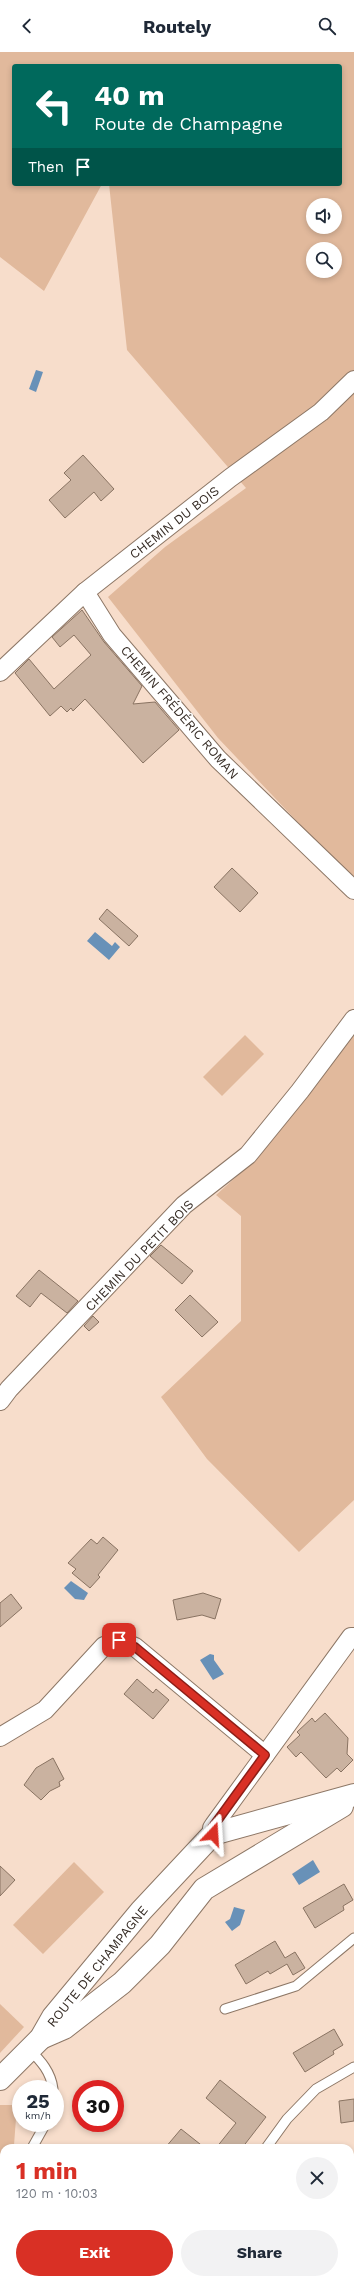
<!DOCTYPE html>
<html lang="en">
<head>
<meta charset="utf-8">
<style>
  :root { --surface:#fff; --page:#f2f2f3; --text:#1f2937; --muted:#747a83; --accent:#d93025 }
  body { margin:0; font-family:"Work Sans",sans-serif; background:var(--page); color:var(--text); height:100vh; display:flex; flex-direction:column; font-size:15px; white-space:nowrap }
  * { box-sizing:border-box; margin:0 }
  p { font-size:13px; color:var(--muted) }
  .icon { flex:none; width:22px; height:22px; fill:none; stroke:currentColor; stroke-width:2; stroke-linecap:round; stroke-linejoin:round }
  .map { position:relative; flex:1; overflow:hidden }
  .panel { position:absolute; left:0px; top:2092px; width:354px; height:140px; display:flex; flex-direction:column; background:var(--surface); border-radius:12px 12px 0 0; box-shadow:0 2px 6px #0003 }
  .panel>* { flex:none }
  .hud { position:absolute; left:12px; top:12px; width:330px; height:122px; border-radius:4px; box-shadow:0 2px 6px #0003; background:#00695c; color:#fff; overflow:hidden }
  .fabs { position:absolute; left:306px; top:146px; display:grid; gap:8px }
  .fabs a { display:grid; place-items:center; width:36px; height:36px; border-radius:50%; background:var(--surface); box-shadow:0 2px 6px #0003; font-size:20px }
  .speed { position:absolute; left:12px; top:2028px; display:flex; gap:8px; font-size:20px; font-weight:700; text-align:center }
  .speed>* { display:grid; place-content:center; width:52px; height:52px; border-radius:50%; background:var(--surface); box-shadow:0 2px 6px #0003; line-height:1 }
  .speed small { font-size:10px; font-weight:400 }
  .speed .limit { border:6px solid #d22; background:#fff; color:#111 }
  .pin { position:absolute; display:grid; place-items:center; width:34px; height:34px; color:#fff; margin:-17px; border-radius:8px; box-shadow:0 2px 6px #0006 }
  .me { position:absolute; width:44px; margin:-22px; rotate:20deg; stroke-linejoin:round; filter:drop-shadow(0 0 3px #0008) }
  .turn { display:flex; align-items:center; gap:14px; height:84px; padding:0 16px; font-size:18px }
  .turn .icon { width:52px; height:52px; stroke-width:2.5 }
  .turn b { display:block; font-size:28px; line-height:34px }
  .then { display:flex; align-items:center; height:38px; padding:0 16px; background:#0003; gap:8px; font-size:15px }
  .round { display:grid; place-items:center; flex:none; width:42px; height:42px; border-radius:21px; background:var(--page) }
  .head { display:flex; align-items:center; justify-content:space-between; height:68px; padding:0 16px }
  h1 { font-size:24px; font-weight:700; line-height:30px; color:var(--accent) }
  .action { display:flex; gap:8px; margin-top:auto; padding:8px 16px }
  .action a { flex:1; height:46px; border-radius:24px; background:var(--accent); color:#fff; font-size:16px; font-weight:700; line-height:46px; text-align:center }
  .action a+a { background:var(--page); color:var(--text) }
  header { display:flex; justify-content:space-between; align-items:center; height:52px; padding:0 16px; background:var(--surface); font-size:18px; font-weight:700 }
  .map>svg:first-child { display:block }
  .green { fill:#e1b99c; fill-rule:evenodd }
  .water { fill:#6891b8 }
  .building { fill:#cab2a0; stroke:#897362 }
  .lines { fill:none; stroke-linecap:round; stroke-linejoin:round }
  .service-casing { stroke:#8d7766; stroke-width:11 }
  .minor-casing { stroke:#8d7766; stroke-width:20 }
  .tertiary-casing { stroke:#8d7766; stroke-width:24 }
  .service { stroke:#fff; stroke-width:9 }
  .minor { stroke:#fff; stroke-width:18 }
  .tertiary { stroke:#fff; stroke-width:22 }
  .route-casing { stroke:#8d1f18; stroke-width:10 }
  .route { stroke:#d93025; stroke-width:7 }
  .labels { text-anchor:middle; stroke-width:3; stroke-linejoin:round; paint-order:stroke }
  .street-label { font-size:13px; fill:#362c25; stroke:#fff }
</style>
</head>
<body>
<header><svg class="icon" aria-label="back" viewBox="0 0 24 24"><path d="M15 5l-7 7 7 7"/></svg>Routely<svg class="icon" aria-label="search" viewBox="0 0 24 24"><circle cx="10" cy="10" r="6"/><path d="M15 15l6 6"/></svg></header>
<div class="map">
<svg width="354" height="2232" viewBox="0 0 354 2232">
  <rect width="100%" height="100%" fill="#f7ddcb"/>
  <!-- green -->
  <g class="green">
    <path d="M0,0H354V826L309,782L218,686L108,545L165,495L246,436L127,298L109,132H340V14H14V132H102L44,239L0,205ZM313,153H335V175H313ZM313,197H335V219H313Z"/>
    <polygon points="354,981 354,1448 299,1500 207,1407 161,1345 241,1269 241,1164 216,1143 257,1106"/>
    <polygon points="245,983 264,1002 222,1044 203,1025"/>
    <polygon points="74,1810 104,1840 43,1902 13,1873"/>
    <polygon points="0,1952 24,1975 0,2001"/>
    <polygon points="0,2053 17,2053 14,2093 12,2096 4,2096 4,2110 0,2117"/>
  </g>
  <!-- water -->
  <g class="water">
    <polygon points="36,318 43,320 36,340 29,337"/>
    <polygon points="95,880 112,894 115,890 120,895 109,908 87,889"/>
    <polygon points="71,1529 88,1541 84,1548 75,1547 64,1536"/>
    <polygon points="210,1602 214,1603 214,1608 224,1622 213,1628 200,1608"/>
    <polygon points="313,1808 320,1820 299,1833 292,1822"/>
    <polygon points="234,1855 245,1858 240,1873 232,1879 225,1870 230,1867"/>
  </g>
  <!-- building -->
  <g class="building">
    <polygon points="83,403 114,437 101,449 94,440 65,466 49,448 71,428 64,421"/>
    <polygon points="82,558 104,590 142,634 133,652 155,650 179,678 143,711 85,647 73,659 71,656 67,660 61,654 50,664 15,621 29,607 54,637 91,603 74,583 60,595 52,585"/>
    <polygon points="232,816 258,841 240,860 214,835"/>
    <polygon points="107,857 138,884 129,894 99,867"/>
    <polygon points="161,1193 193,1219 182,1232 150,1204"/>
    <polygon points="39,1218 78,1249 67,1261 41,1241 30,1255 16,1244"/>
    <polygon points="190,1243 218,1270 202,1285 175,1258"/>
    <polygon points="93,1264 99,1270 89,1279 84,1274"/>
    <polygon points="103,1485 118,1498 98,1523 100,1525 90,1536 72,1521 76,1517 68,1511 91,1487 97,1492"/>
    <polygon points="203,1541 221,1547 215,1567 202,1563 177,1568 173,1548"/>
    <polygon points="11,1542 22,1556 0,1575 0,1551"/>
    <polygon points="137,1627 153,1641 156,1637 169,1648 153,1667 124,1642"/>
    <polygon points="325,1661 348,1686 347,1702 353,1708 341,1720 337,1716 326,1726 301,1700 296,1705 287,1695 300,1683 297,1680 312,1666 315,1670"/>
    <polygon points="53,1706 64,1727 59,1730 60,1734 50,1739 41,1748 24,1733 36,1716"/>
    <polygon points="0,1814 15,1828 0,1844"/>
    <polygon points="344,1832 353,1848 343,1854 344,1858 315,1876 303,1856"/>
    <polygon points="275,1889 285,1906 295,1900 305,1916 293,1923 287,1912 270,1922 268,1919 246,1932 235,1913"/>
    <polygon points="334,1977 343,1993 333,1999 334,2002 305,2020 293,2001"/>
    <polygon points="220,2028 266,2065 242,2096 216,2096 236,2071 206,2046"/>
    <polygon points="354,2047 354,2069 341,2071 339,2049"/>
    <polygon points="181,2077 205,2096 165,2096"/>
  </g>
  <g class="lines">
    <!-- service casing -->
    <g class="service-casing">
      <g id="service">
        <polyline points="225,1957 296,1934 354,1886"/>
        <path d="M29,1997C41,2009 51,2020 53,2037"/>
        <polyline points="32,2096 46,2071"/>
        <polyline points="266,2096 287,2067 316,2037 354,2015"/>
        <polyline points="0,2156 4,2148"/>
        <polyline points="151,2232 156,2228"/>
      </g>
    </g>
    <!-- minor casing -->
    <g class="minor-casing">
      <g id="minor">
        <polyline points="85,540 112,583 218,707 354,838"/>
        <polyline points="0,620 85,540 230,426 321,360 354,328"/>
        <polyline points="0,1349 9,1337 184,1153 248,1103 300,1039 354,967"/>
        <polyline points="0,1685 45,1658 104,1594 119,1588 135,1595 265,1703"/>
        <polyline points="213,1782 212,1776 214,1773 351,1585 354,1585"/>
      </g>
    </g>
    <!-- tertiary casing -->
    <g class="tertiary-casing">
      <g id="tertiary">
        <polyline points="41,1986 64,1976 122,1931 160,1893 204,1837 342,1754"/>
        <polyline points="0,2027 41,1986 53,1965 141,1859 213,1782 354,1743"/>
      </g>
    </g>
    <!-- service -->
    <use href="#service" class="service"/>
    <!-- minor -->
    <use href="#minor" class="minor"/>
    <!-- tertiary -->
    <use href="#tertiary" class="tertiary"/>
  </g>
  <g class="lines">
    <!-- route casing -->
    <g class="route-casing">
      <polyline id="route" points="119,1588 135,1595 265,1703 212,1776 213,1782"/>
    </g>
    <!-- route -->
    <use href="#route" class="route"/>
  </g>
  <g class="labels">
    <!-- street labels -->
    <g class="street-label">
      <text transform="translate(174 470) rotate(-38)" y="5">CHEMIN DU BOIS</text>
      <text transform="translate(180 660) rotate(49)" y="5">CHEMIN FRÉDÉRIC ROMAN</text>
      <text transform="translate(139 1203) rotate(-46)" y="5">CHEMIN DU PETIT BOIS</text>
      <text transform="translate(97 1914) rotate(-51)" y="5">ROUTE DE CHAMPAGNE</text>
    </g>
  </g>
</svg>
<div class="fabs">
<a><svg class="icon" aria-label="sound" viewBox="0 0 24 24"><path d="M4 9h4l5-4v14l-5-4H4zM17 9q2 3 0 6"/></svg></a>
<a><svg class="icon" aria-label="search" viewBox="0 0 24 24"><circle cx="10" cy="10" r="6"/><path d="M15 15l6 6"/></svg></a>
</div>
<div class="speed"><div>25<small>km/h</small></div><div class="limit">30</div></div>
<div class="pin" style="left:119px;top:1588px;background:#d93025"><svg class="icon" aria-label="arrive" viewBox="0 0 24 24"><path d="M6 21V4h12l-3 4 3 4H6"/></svg></div>
<svg class="me" style="left:213px;top:1782px" viewBox="-20 -20 40 40"><path d="M0-17L14 15 0 8-14 15z" fill="#d93025" stroke="#fff" stroke-width="4"/></svg>
<div class="hud">
<div class="turn"><svg class="icon" aria-label="left" viewBox="0 0 24 24"><path d="M17 20v-9H6M10 6l-5 5 5 5"/></svg><div><b>40 m</b>Route de Champagne</div></div>
<div class="then">Then<svg class="icon" aria-label="arrive" viewBox="0 0 24 24"><path d="M6 21V4h12l-3 4 3 4H6"/></svg></div>
</div>
<section class="panel">
<div class="head"><div><h1>1 min</h1><p>120 m · 10:03</p></div><a class="round"><svg class="icon" aria-label="close" viewBox="0 0 24 24"><path d="M6 6l12 12M18 6L6 18"/></svg></a></div>
<div class="action"><a>Exit</a><a>Share</a></div>
</section>
</div>
</body>
</html>
